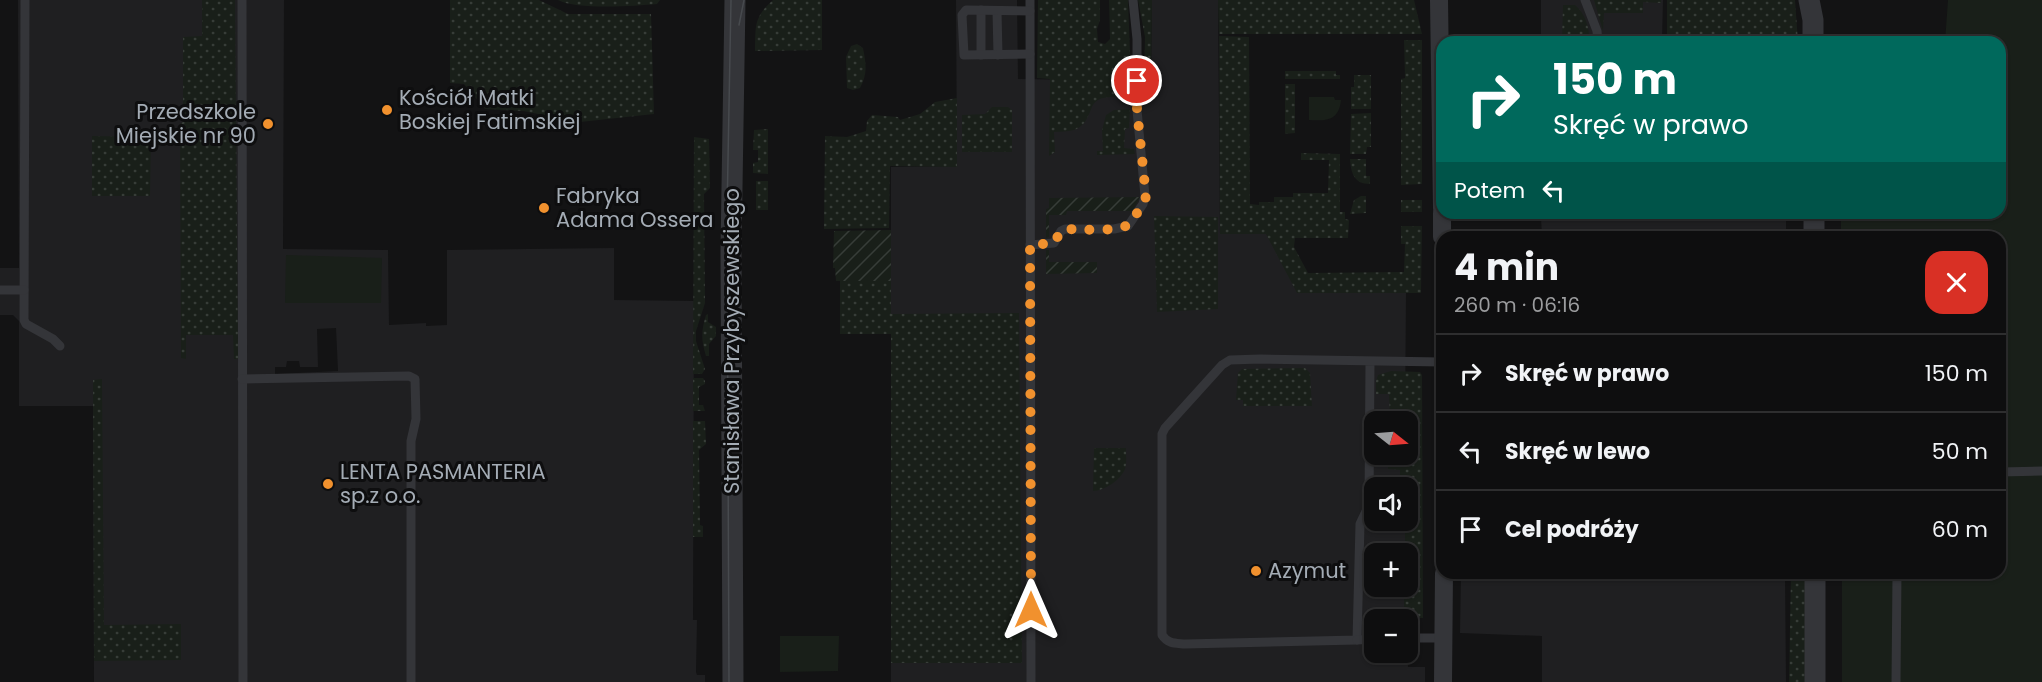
<!DOCTYPE html>
<html lang="pl">
<head>
<meta charset="utf-8">
<style>
  :root { --surface:#0e0e0f; --page:#1c1c1d; --text:#f1f3f6; --muted:#9b9c9e; --line:#2e2e2f }
  body { margin:0; font-family:Poppins,sans-serif; background:var(--page); color:var(--text); height:100vh; display:flex; flex-direction:column; font-size:22px; white-space:nowrap }
  * { box-sizing:border-box; margin:0 }
  p { font-size:20px; color:var(--muted) }
  .icon { flex:none; width:33px; height:33px; fill:none; stroke:currentColor; stroke-width:2; stroke-linecap:round; stroke-linejoin:round }
  .map { position:relative; flex:1; overflow:hidden }
  .drawer { position:absolute; left:1436px; top:231px; width:570px; height:348px; display:flex; flex-direction:column; background:var(--surface); border-radius:18px; box-shadow:0 2px 4px #0004,0 0 0 2px var(--line) }
  .drawer>* { flex:none }
  .banner { position:absolute; left:1436px; top:36px; width:570px; height:183px; border-radius:18px; box-shadow:0 2px 4px #0004,0 0 0 2px var(--line); background:#00695c; color:#fff; overflow:hidden }
  .needle { width:39px; rotate:107deg }
  .buttons { position:absolute; left:1364px; top:411px; display:grid; gap:12px }
  .buttons a { display:grid; place-items:center; width:54px; height:54px; border-radius:12px; background:var(--surface); box-shadow:0 2px 4px #0004,0 0 0 2px var(--line); font-size:30px }
  .pin { position:absolute; display:grid; place-items:center; width:51px; height:51px; color:#fff; margin:-26px; border:3px solid #fff; border-radius:50%; box-shadow:0 2px 6px #0007 }
  .me { position:absolute; width:66px; margin:-33px; rotate:0deg; stroke-linejoin:round; filter:drop-shadow(0 0 4px #0008) }
  .turn { display:flex; align-items:center; gap:21px; height:126px; padding:0 18px; font-size:27px }
  .turn .icon { width:78px; height:78px; stroke-width:2.5 }
  .turn b { display:block; font-size:42px; line-height:51px }
  .then { display:flex; align-items:center; height:57px; padding:0 18px; background:#0003; gap:12px; font-size:22px }
  .round { display:grid; place-items:center; flex:none; width:63px; height:63px; border-radius:18px; background:var(--page) }
  .head { display:flex; align-items:center; justify-content:space-between; height:102px; padding:0 18px }
  h1 { font-size:36px; font-weight:700; line-height:45px }
  ul { padding:0; list-style:none }
  li { display:flex; align-items:center; gap:18px; height:78px; padding:0 18px; border-top:2px solid var(--line) }
  li div { flex:1 }
  li b { display:block; font-size:22px }
  li em { font-style:normal }
  .map>svg:first-child { display:block }
  .built { fill:#1f1f21; fill-rule:evenodd }
  .grass { fill:url(#grass-dots) }
  .park { fill:#191f19 }
  .garden { fill:url(#garden-furrows) }
  .lines { fill:none; stroke-linecap:round; stroke-linejoin:round }
  .service { stroke:#343539; stroke-width:9 }
  .minor { stroke:#343539; stroke-width:18 }
  .tertiary { stroke:#343539; stroke-width:21 }
  .tram { stroke:#474a4e; stroke-width:1.5 }
  .route { stroke:#f1912e; stroke-width:10; stroke-dasharray:0 18 }
  .poi-dot { fill:#f1912e; stroke:#0e0e0f; stroke-width:2 }
  .labels { text-anchor:middle; stroke-width:6; stroke-linejoin:round; paint-order:stroke }
  .poi-label { font-size:21px; fill:#a4acb5; stroke:#0e0e0f; text-anchor:start }
  .street-label { font-size:21px; fill:#a4acb5; stroke:#0e0e0f }
</style>
</head>
<body>
<div class="map">
<svg width="2042" height="682" viewBox="0 0 2042 682">
  <defs>
    <pattern id="grass-dots" width="8" height="8" patternUnits="userSpaceOnUse" patternTransform="scale(1.5)"><rect width="8" height="8" fill="#191f19"/><path d="M2 2h.1M6 6h.1" fill="none" stroke="#373d38" stroke-width="1.8" stroke-linecap="round"/></pattern>
    <pattern id="garden-furrows" width="10" height="10" patternUnits="userSpaceOnUse" patternTransform="scale(1.5)"><rect width="10" height="10" fill="#191f19"/><path d="M-1 1l2-2M0 10L10 0M9 11l2-2" fill="none" stroke="#373d38"/></pattern>
  </defs>
  <rect width="100%" height="100%" fill="#131314"/>
  <!-- built -->
  <g class="built">
    <path d="M18,0H284L283,249L388,250L389,325L426,323V326L447,325V250L614,248V300L694,301L693,620H697L696,672L697,675H705V682H94L93,406H19V321L13,315H0V268H19ZM336,328L338,371L275,374V367H286L287,361H299L300,367H318L317,329Z"/>
    <polygon points="956,0 1017,0 1018,79 1151,81 1152,0 1218,0 1220,234 1266,233 1298,293 1406,293 1405,421 1374,422 1374,454 1405,455 1405,487 1374,488 1374,520 1406,521 1406,553 1374,554 1374,586 1406,587 1407,619 1374,620 1374,652 1407,652 1407,623 1408,667 1425,667 1425,682 891,682 891,663 1022,663 891,314 891,167 957,166"/>
    <polygon points="1541,0 1663,0 1662,42 1541,42"/>
    <polygon points="1465,213 1786,213 1786,237 1542,237 1541,218 1465,219"/>
    <polygon points="1461,573 1785,573 1786,682 1542,682 1542,636 1460,633"/>
  </g>
  <!-- grass -->
  <g class="grass">
    <polygon points="202,0 235,0 238,359 234,359 233,335 186,335 186,359 181,358 180,124 183,122 183,37 202,36"/>
    <polygon points="450,0 539,0 568,14 651,14 654,114 580,122 523,111 485,109 464,84 450,83"/>
    <path d="M558,0H660L657,4C634,6 577,10 558,0Z"/>
    <path d="M773,0H822V50L755,51C756,26 753,18 773,0Z"/>
    <path d="M1038,0H1100V20L1097,29L1098,42L1105,44L1110,39L1109,0H1128L1131,80L1126,81V94C1117,99 1106,95 1098,100C1093,103 1092,107 1090,112C1082,132 1073,131 1054,132L1055,152L1049,156L1050,79L1037,78Z"/>
    <polygon points="1138,0 1152,0 1151,81 1144,81 1145,37"/>
    <polygon points="1218,0 1414,0 1422,34 1219,34"/>
    <polygon points="1594,0 1661,0 1661,3 1643,2 1643,13 1604,13 1603,31"/>
    <polygon points="1667,0 1795,0 1798,42 1667,42"/>
    <path d="M1563,5H1575C1585,13 1590,28 1589,42H1562Z"/>
    <polygon points="1219,36 1249,37 1250,204 1259,205 1259,202 1274,202 1274,197 1293,197 1293,193 1328,193 1329,160 1301,160 1301,153 1340,154 1340,212 1345,212 1345,219 1349,220 1348,238 1295,238 1294,247 1308,273 1404,272 1405,244 1401,244 1401,226 1422,226 1421,293 1297,293 1266,234 1220,234"/>
    <polygon points="1404,40 1422,40 1422,184 1401,185 1401,79 1405,78"/>
    <path d="M857,44L863,48C866,64 868,73 860,88L853,90L847,88L846,57L851,46Z"/>
    <polygon points="1285,71 1336,71 1336,75 1340,75 1340,79 1285,79"/>
    <polygon points="1354,75 1371,75 1371,109 1351,109 1351,87 1354,87"/>
    <polygon points="1285,84 1295,84 1295,133 1285,134"/>
    <polygon points="957,98 957,167 890,166 889,228 824,229 825,136 847,137 866,131 867,121 872,115 898,117 900,120 920,114 935,102"/>
    <polygon points="992,107 1008,107 1012,110 1012,152 962,152 962,115 985,114"/>
    <polygon points="1130,109 1129,128 1125,129 1124,148 1134,149 1135,154 1097,155 1097,151 1103,151 1102,130 1106,115 1114,110"/>
    <polygon points="1371,113 1371,147 1367,147 1366,154 1350,154 1351,114"/>
    <polygon points="768,129 768,174 753,173 753,163 758,162 758,150 753,150 754,130"/>
    <polygon points="92,136 151,137 150,196 92,196"/>
    <polygon points="694,137 709,139 710,188 704,194 705,303 696,331 696,341 705,369 702,374 693,374"/>
    <path d="M1350,159H1366V176H1370V184C1354,184 1351,173 1350,159Z"/>
    <rect x="756" y="181" width="12" height="29"/>
    <polygon points="1361,196 1366,196 1366,213 1350,214 1354,200"/>
    <rect x="1401" y="200" width="21" height="12"/>
    <polygon points="1154,216 1218,217 1218,309 1157,312"/>
    <polygon points="840,281 891,281 891,314 1019,313 1022,663 891,663 891,334 840,334"/>
    <path d="M708,314V322L716,327V336L709,344V356H706C701,340 701,331 706,315Z"/>
    <polygon points="1305,368 1310,373 1312,406 1243,406 1243,400 1236,400 1238,373 1242,369"/>
    <polygon points="1391,371 1420,372 1422,375 1423,618 1404,618 1404,587 1407,586 1407,554 1405,553 1405,523 1400,523 1400,521 1407,520 1407,488 1400,487 1400,470 1388,469 1388,461 1409,461 1410,442 1407,441 1407,422 1390,421 1389,394 1376,394 1376,381 1378,375"/>
    <polygon points="693,378 703,378 705,381 705,384 699,387 699,405 703,405 705,411 693,411"/>
    <polygon points="102,379 104,625 181,624 181,660 94,661 93,380"/>
    <polygon points="693,421 705,421 706,444 699,450 700,525 703,526 703,537 693,537"/>
    <path d="M1094,448H1126C1126,455 1127,463 1125,469C1121,480 1104,491 1093,491Z"/>
    <polygon points="1791,573 1805,573 1805,682 1789,682"/>
  </g>
  <!-- park -->
  <g class="park">
    <polygon points="1948,0 2042,0 2042,682 1842,682 1842,573 2000,573 2000,237 1841,237 1841,213 2000,213 2000,42 1945,42"/>
    <path d="M1309,97H1334L1335,100H1341C1339,121 1326,121 1309,120Z"/>
    <polygon points="286,255 382,258 381,303 285,303"/>
    <polygon points="780,636 839,636 838,671 780,672"/>
  </g>
  <!-- garden -->
  <g class="garden">
    <polygon points="1140,197 1133,210 1130,211 1067,211 1066,215 1049,215 1049,237 1046,238 1046,209 1049,208 1049,198"/>
    <polygon points="891,230 891,281 836,281 835,268 833,268 834,231"/>
    <polygon points="1046,250 1049,250 1049,262 1097,262 1097,273 1046,274"/>
  </g>
  <g class="lines">
    <!-- service -->
    <g class="service">
      <polyline points="25,0 24,320 26,324 53,339 60,346"/>
      <polyline points="242,0 243,682"/>
      <polyline points="1030,0 1031,682"/>
      <polyline points="1585,0 1597,31 1598,42"/>
      <polyline points="981,10 981,55"/>
      <polyline points="997,11 998,55"/>
      <polyline points="1030,54 964,55 962,15 966,10 1030,11"/>
      <polyline points="1030,245 1054,243 1061,231 1065,229 1114,229 1128,226 1143,204 1145,196 1137,110 1137,39 1133,0"/>
      <polyline points="0,290 24,290"/>
      <path d="M1370,361L1369,505L1360,524L1357,640L1185,644C1175,643 1168,644 1162,635V434L1165,428L1222,365L1230,360L1260,359L1442,362"/>
      <polyline points="242,379 409,376 415,379 416,419 411,441 411,682"/>
      <polyline points="2000,472 2042,471"/>
      <polyline points="1407,638 1443,638"/>
      <polyline points="1357,640 1374,639"/>
      <polyline points="1896,682 1897,573"/>
    </g>
    <!-- minor -->
    <g class="minor">
      <polyline points="1439,0 1442,208"/>
      <polyline points="1442,213 1442,237"/>
      <polyline points="1443,682 1444,573"/>
    </g>
    <!-- tertiary -->
    <g class="tertiary">
      <polyline points="1809,0 1813,20 1813,42"/>
      <polyline points="1814,237 1814,213"/>
      <polyline points="1815,573 1815,682"/>
      <polyline points="733,682 731,250 735,0"/>
    </g>
    <!-- tram -->
    <g class="tram">
      <polyline points="739,25 744,0"/>
      <polyline points="729,682 727,213 731,0"/>
    </g>
  </g>
  <g class="lines">
    <!-- route -->
    <path class="route" d="M1031,610L1030,245L1054,243L1061,231L1065,229C1081,229 1119,233 1131,223L1145,200L1146,196L1137,110V81"/>
  </g>
  <!-- markers -->
  <g class="poi-dot">
    <circle cx="387" cy="110" r="6"/>
    <circle cx="268" cy="124" r="6"/>
    <circle cx="544" cy="208" r="6"/>
    <circle cx="328" cy="484" r="6"/>
    <circle cx="1256" cy="571" r="6"/>
  </g>
  <g class="labels">
    <!-- poi labels -->
    <g class="poi-label">
      <text x="399" y="105">Kościół Matki<tspan x="399" dy="24">Boskiej Fatimskiej</tspan></text>
      <text x="256" y="119" text-anchor="end">Przedszkole<tspan x="256" dy="24">Miejskie nr 90</tspan></text>
      <text x="556" y="203">Fabryka<tspan x="556" dy="24">Adama Ossera</tspan></text>
      <text x="340" y="479">LENTA PASMANTERIA<tspan x="340" dy="24">sp.z o.o.</tspan></text>
      <text x="1268" y="578">Azymut</text>
    </g>
    <!-- street labels -->
    <g class="street-label">
      <text transform="translate(732 341) rotate(-90)" y="7">Stanisława Przybyszewskiego</text>
    </g>
  </g>
</svg>
<div class="buttons">
<a><svg class="needle" viewBox="-14 -14 28 28"><path d="M0-13l5 13h-10z" fill="#e53935"/><path d="M0 13l5-13h-10z" fill="#9b9c9e"/></svg></a>
<a><svg class="icon" aria-label="sound" viewBox="0 0 24 24"><path d="M4 9h4l5-4v14l-5-4H4zM17 9q2 3 0 6"/></svg></a>
<a>+</a>
<a>−</a>
</div>
<div class="pin" style="left:1137px;top:81px;background:#d93025"><svg class="icon" aria-label="arrive" viewBox="0 0 24 24"><path d="M6 21V4h12l-3 4 3 4H6"/></svg></div>
<svg class="me" style="left:1031px;top:610px" viewBox="-20 -20 40 40"><path d="M0-17L14 15 0 8-14 15z" fill="#f1912e" stroke="#fff" stroke-width="4"/></svg>
<div class="banner">
<div class="turn"><svg class="icon" aria-label="right" viewBox="0 0 24 24"><path d="M7 20v-9h11M14 6l5 5-5 5"/></svg><div><b>150 m</b>Skręć w prawo</div></div>
<div class="then">Potem<svg class="icon" aria-label="left" viewBox="0 0 24 24"><path d="M17 20v-9H6M10 6l-5 5 5 5"/></svg></div>
</div>
<section class="drawer">
<div class="head"><div><h1>4 min</h1><p>260 m · 06:16</p></div><a class="round" style="background:#d93025;color:#fff"><svg class="icon" aria-label="close" viewBox="0 0 24 24"><path d="M6 6l12 12M18 6L6 18"/></svg></a></div>
<ul>
<li><svg class="icon" aria-label="right" viewBox="0 0 24 24"><path d="M7 20v-9h11M14 6l5 5-5 5"/></svg><div><b>Skręć w prawo</b></div><em>150 m</em></li>
<li><svg class="icon" aria-label="left" viewBox="0 0 24 24"><path d="M17 20v-9H6M10 6l-5 5 5 5"/></svg><div><b>Skręć w lewo</b></div><em>50 m</em></li>
<li><svg class="icon" aria-label="arrive" viewBox="0 0 24 24"><path d="M6 21V4h12l-3 4 3 4H6"/></svg><div><b>Cel podróży</b></div><em>60 m</em></li>
</ul>
</section>
</div>
</body>
</html>
